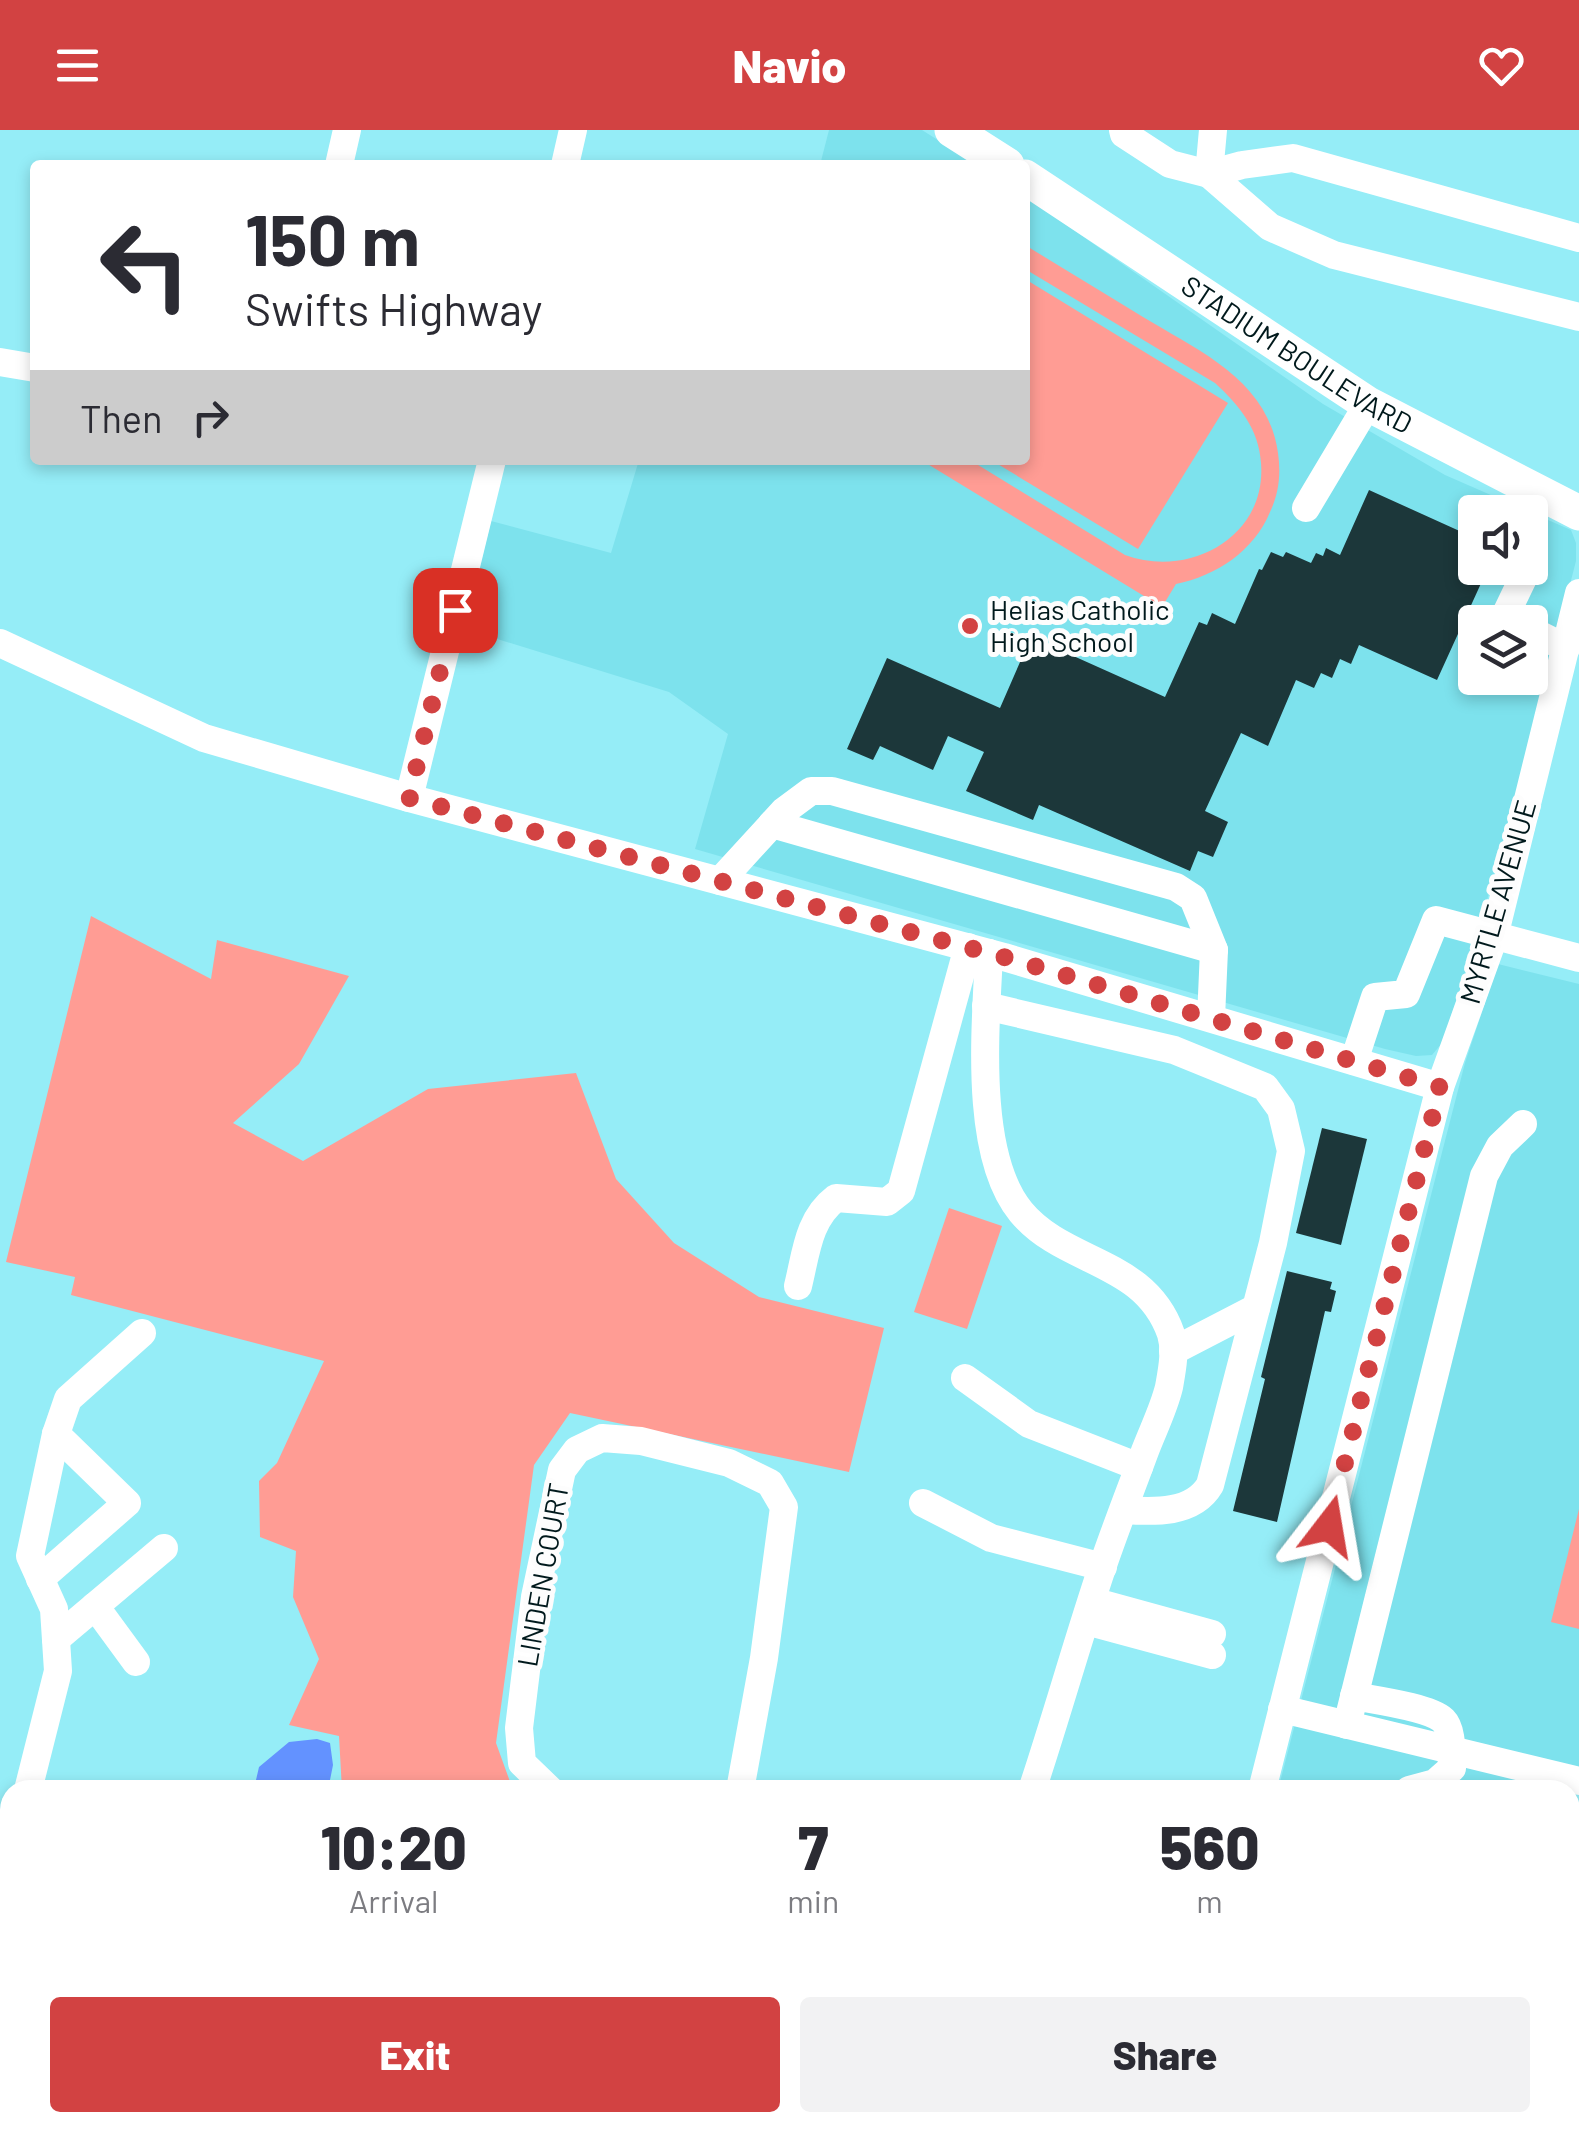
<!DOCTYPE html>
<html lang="en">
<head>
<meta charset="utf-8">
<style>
  :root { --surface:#fff; --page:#f2f2f3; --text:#2b2b33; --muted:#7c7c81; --accent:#d24242 }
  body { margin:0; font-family:Barlow,sans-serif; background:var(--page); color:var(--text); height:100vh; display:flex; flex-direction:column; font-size:38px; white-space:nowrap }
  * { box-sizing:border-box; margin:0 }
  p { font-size:32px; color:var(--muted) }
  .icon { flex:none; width:55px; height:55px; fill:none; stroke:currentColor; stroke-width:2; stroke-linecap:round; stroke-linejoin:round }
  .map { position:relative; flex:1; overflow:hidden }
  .drawer { position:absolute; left:0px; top:1650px; width:1580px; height:352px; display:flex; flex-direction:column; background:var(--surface); border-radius:30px 30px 0 0; box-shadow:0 5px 15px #0003 }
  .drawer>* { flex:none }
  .hud { position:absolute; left:30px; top:30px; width:1000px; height:305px; border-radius:10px; box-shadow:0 5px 15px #0003; background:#fff; color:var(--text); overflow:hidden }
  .controls { position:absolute; left:1458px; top:365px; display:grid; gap:20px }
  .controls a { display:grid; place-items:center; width:90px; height:90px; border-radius:10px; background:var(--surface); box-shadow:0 5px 15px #0003; font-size:50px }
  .pin { position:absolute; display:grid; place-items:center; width:85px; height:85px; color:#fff; margin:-42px; border-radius:20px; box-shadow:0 5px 15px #0006 }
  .me { position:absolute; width:110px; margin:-55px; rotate:14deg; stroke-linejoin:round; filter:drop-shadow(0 0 8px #0008) }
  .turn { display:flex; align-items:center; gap:35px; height:210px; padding:0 50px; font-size:45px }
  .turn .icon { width:130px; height:130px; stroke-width:2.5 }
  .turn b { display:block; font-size:70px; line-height:85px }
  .then { display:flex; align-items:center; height:95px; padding:0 50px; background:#0003; gap:20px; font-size:38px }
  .eta { display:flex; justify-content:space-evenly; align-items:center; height:170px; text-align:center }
  .eta b { font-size:60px; font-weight:800; line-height:70px }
  .action { display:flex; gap:20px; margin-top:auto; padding:20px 50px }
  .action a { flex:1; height:115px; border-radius:10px; background:var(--accent); color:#fff; font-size:40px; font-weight:800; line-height:115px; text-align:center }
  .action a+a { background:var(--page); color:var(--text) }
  header { display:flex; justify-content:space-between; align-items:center; height:130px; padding:0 50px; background:var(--accent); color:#fff; font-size:45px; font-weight:800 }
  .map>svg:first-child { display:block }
  .built { fill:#7de2ed; fill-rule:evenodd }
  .green { fill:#ff9c94 }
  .water { fill:#6392ff }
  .building { fill:#1c373a }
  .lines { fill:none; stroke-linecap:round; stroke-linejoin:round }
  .minor { stroke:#fff; stroke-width:28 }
  .major { stroke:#fff; stroke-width:35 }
  .route { stroke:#d24242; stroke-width:18; stroke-dasharray:0 32.4 }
  .poi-dot { fill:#d24242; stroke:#fdfdfd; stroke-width:4 }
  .labels { text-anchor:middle; stroke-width:10; stroke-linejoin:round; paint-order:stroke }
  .street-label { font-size:28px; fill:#00191c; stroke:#fdfdfd }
  .poi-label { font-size:28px; fill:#00191c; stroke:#fdfdfd; text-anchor:start }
</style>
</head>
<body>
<header><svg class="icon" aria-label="menu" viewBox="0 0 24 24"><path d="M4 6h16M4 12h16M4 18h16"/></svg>Navio<svg class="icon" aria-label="heart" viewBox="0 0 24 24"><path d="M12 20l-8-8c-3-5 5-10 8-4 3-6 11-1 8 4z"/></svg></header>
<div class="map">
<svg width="1579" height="2001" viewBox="0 0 1579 2001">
  <rect width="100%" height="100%" fill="#95edf7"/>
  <!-- built -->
  <g class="built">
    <polygon points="829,0 922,0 977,35 820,35"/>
    <path d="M1025,66L1323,274L1445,345L1571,400L1576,413V431L1508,695L1474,817L1442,913L1432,925L1416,926L1385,919L695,719L728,604L669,562L465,499L491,391L611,423L639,330H1025ZM1475,382H1530V438H1475ZM1475,492H1530V548H1475Z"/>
    <polygon points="1498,834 1579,854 1579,1659 1517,1645 1514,1660 1278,1660 1465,933"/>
  </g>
  <!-- green -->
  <g class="green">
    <path d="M1025,115C1064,139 1104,163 1143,187C1199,221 1268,250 1278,323C1281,344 1279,363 1270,382C1254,421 1216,446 1176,454L1162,477L921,330H970L1125,425C1189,449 1267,407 1261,333C1259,299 1239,275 1215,253L1025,139Z"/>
    <polygon points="1025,149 1228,273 1138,419 991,330 1025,330"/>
    <polygon points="91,786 211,849 217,810 349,846 299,934 233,993 303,1031 428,959 576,943 616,1049 674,1113 759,1167 884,1198 849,1342 570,1283 534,1335 496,1613 513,1660 342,1660 339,1606 289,1595 319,1529 293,1467 296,1421 260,1407 259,1351 277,1333 324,1231 71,1165 75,1147 6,1132"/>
    <polygon points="949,1078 1002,1096 967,1199 914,1182"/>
    <polygon points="1579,1379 1579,1499 1551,1492"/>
    <polygon points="0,1824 10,1827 10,1992 102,1993 98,2001 0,2001"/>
    <polygon points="699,1993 699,1992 887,1993 885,2001 696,2001"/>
  </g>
  <!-- water -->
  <polygon class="water" points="317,1609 330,1613 333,1635 328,1660 247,1660 256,1650 259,1637 289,1612"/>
  <!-- building -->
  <g class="building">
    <polygon points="1369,360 1475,408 1475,438 1488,438 1437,550 1359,515 1351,534 1340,529 1332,548 1321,543 1314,558 1296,550 1268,616 1241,603 1205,681 1228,692 1213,727 1198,721 1190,741 1039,675 1033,690 966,661 984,622 948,606 933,640 880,616 873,630 847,619 887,528 1000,578 1031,507 1165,567 1199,492 1207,495 1212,483 1235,494 1259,439 1262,440 1271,422 1283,427 1286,422 1311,433 1316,423 1323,426 1326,418 1340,425"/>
    <polygon points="1322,998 1367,1009 1341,1115 1296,1103"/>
    <polygon points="1287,1141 1332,1152 1330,1159 1336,1161 1331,1182 1325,1181 1277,1392 1233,1381 1265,1249 1261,1247"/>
  </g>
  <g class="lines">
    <!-- minor -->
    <g class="minor">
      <polyline points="1123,0 1124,4 1170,34 1209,44 1242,35 1293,28 1579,108"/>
      <polyline points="1213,0 1209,44 1270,97 1334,125 1579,187"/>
      <polyline points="339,35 347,0"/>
      <polyline points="565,35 573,0"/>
      <polyline points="0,232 35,238"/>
      <polyline points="1306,378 1368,274"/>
      <polyline points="1502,492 1528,438"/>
      <polyline points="1530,500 1566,518"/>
      <polyline points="0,513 204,608 409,668 1004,827 1440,957"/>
      <polyline points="409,668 492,330"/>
      <polyline points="772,694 1214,820"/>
      <polyline points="720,751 784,681 811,661 832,661 1176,757 1193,768 1214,820 1211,888"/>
      <path d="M989,823C986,894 973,1024 1021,1082C1065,1135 1145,1129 1171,1204C1176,1221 1172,1240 1169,1257C1164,1278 1153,1300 1145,1321C1131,1359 1116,1397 1103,1435C1078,1509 1057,1585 1032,1660"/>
      <path d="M986,876L1174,920L1265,957L1281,979L1291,1021L1273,1113L1210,1355C1193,1384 1154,1382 1124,1380"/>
      <polyline points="1354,931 1375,867 1406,864 1436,790 1579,828"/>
      <path d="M798,1156C806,1124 808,1089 836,1068L887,1072L901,1061L968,817"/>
      <polyline points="1173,1221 1256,1178"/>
      <polyline points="965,1248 1029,1294 1139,1337"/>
      <polyline points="923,1373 991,1408 1103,1437"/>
      <polyline points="40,1449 127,1373 56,1304"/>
      <polyline points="1092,1471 1212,1504"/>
      <polyline points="95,1476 136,1532"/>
      <polyline points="1086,1491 1212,1525"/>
      <polyline points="56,1509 164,1418"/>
      <path d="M1354,1566C1374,1570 1429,1577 1443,1590C1453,1600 1451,1624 1452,1638L1435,1653L1409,1660"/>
      <polyline points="1282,1579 1579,1651"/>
      <polyline points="1347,1595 1484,1046 1500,1016 1523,994"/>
      <polyline points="28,1660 58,1541 54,1479 30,1426 56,1304 68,1269 142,1203"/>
      <polyline points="550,1660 522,1633 519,1598 535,1467 562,1340 577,1320 602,1308 641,1311 729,1333 770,1353 784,1377 764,1528 740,1660"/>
      <polyline points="1262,1660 1440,957 1494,807 1579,463"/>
      <polyline points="0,1773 10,1732"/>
      <polyline points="0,1798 10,1802"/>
      <polyline points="1570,1882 1579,1878"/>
      <polyline points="224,2001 224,1992"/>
      <polyline points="949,2001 951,1992"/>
      <polyline points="1106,2001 1108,1992"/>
      <polyline points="1178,2001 1180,1992"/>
      <polyline points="1389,2001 1399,1992"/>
    </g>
    <!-- major -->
    <g class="major">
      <polyline points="952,0 1007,35"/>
      <path id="s1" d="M1025,47L1368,274L1579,383"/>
    </g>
  </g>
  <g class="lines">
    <!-- route -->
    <polyline class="route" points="455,480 409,668 1004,827 1440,957 1329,1396"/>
  </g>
  <!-- markers -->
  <circle class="poi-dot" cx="970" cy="496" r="10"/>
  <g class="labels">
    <!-- street labels -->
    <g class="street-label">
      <text dy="10" stroke="none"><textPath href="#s1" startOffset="325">STADIUM BOULEVARD</textPath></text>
      <text transform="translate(1498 772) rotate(-74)" y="10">MYRTLE AVENUE</text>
      <text transform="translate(543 1445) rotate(-80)" y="10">LINDEN COURT</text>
    </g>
    <!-- poi labels -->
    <g class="poi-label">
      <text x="990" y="490">Helias Catholic<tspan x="990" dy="32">High School</tspan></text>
    </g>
  </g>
</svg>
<div class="controls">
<a><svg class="icon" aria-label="sound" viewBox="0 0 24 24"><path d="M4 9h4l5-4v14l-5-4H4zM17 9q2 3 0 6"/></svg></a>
<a><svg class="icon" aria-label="layers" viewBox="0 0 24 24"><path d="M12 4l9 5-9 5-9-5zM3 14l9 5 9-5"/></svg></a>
</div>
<div class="pin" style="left:455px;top:480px;background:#d93025"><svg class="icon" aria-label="arrive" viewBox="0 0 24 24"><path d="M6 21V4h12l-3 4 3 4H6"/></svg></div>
<svg class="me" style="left:1329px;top:1396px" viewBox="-20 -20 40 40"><path d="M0-17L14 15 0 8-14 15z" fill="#d24242" stroke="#fff" stroke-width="4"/></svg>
<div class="hud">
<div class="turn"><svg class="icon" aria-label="left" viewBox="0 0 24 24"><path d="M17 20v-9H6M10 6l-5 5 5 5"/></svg><div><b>150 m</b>Swifts Highway</div></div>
<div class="then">Then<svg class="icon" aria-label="right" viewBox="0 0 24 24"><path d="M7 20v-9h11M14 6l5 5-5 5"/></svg></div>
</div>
<section class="drawer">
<div class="eta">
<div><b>10:20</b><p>Arrival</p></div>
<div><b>7</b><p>min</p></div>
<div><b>560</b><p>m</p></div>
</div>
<div class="action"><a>Exit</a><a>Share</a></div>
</section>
</div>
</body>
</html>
